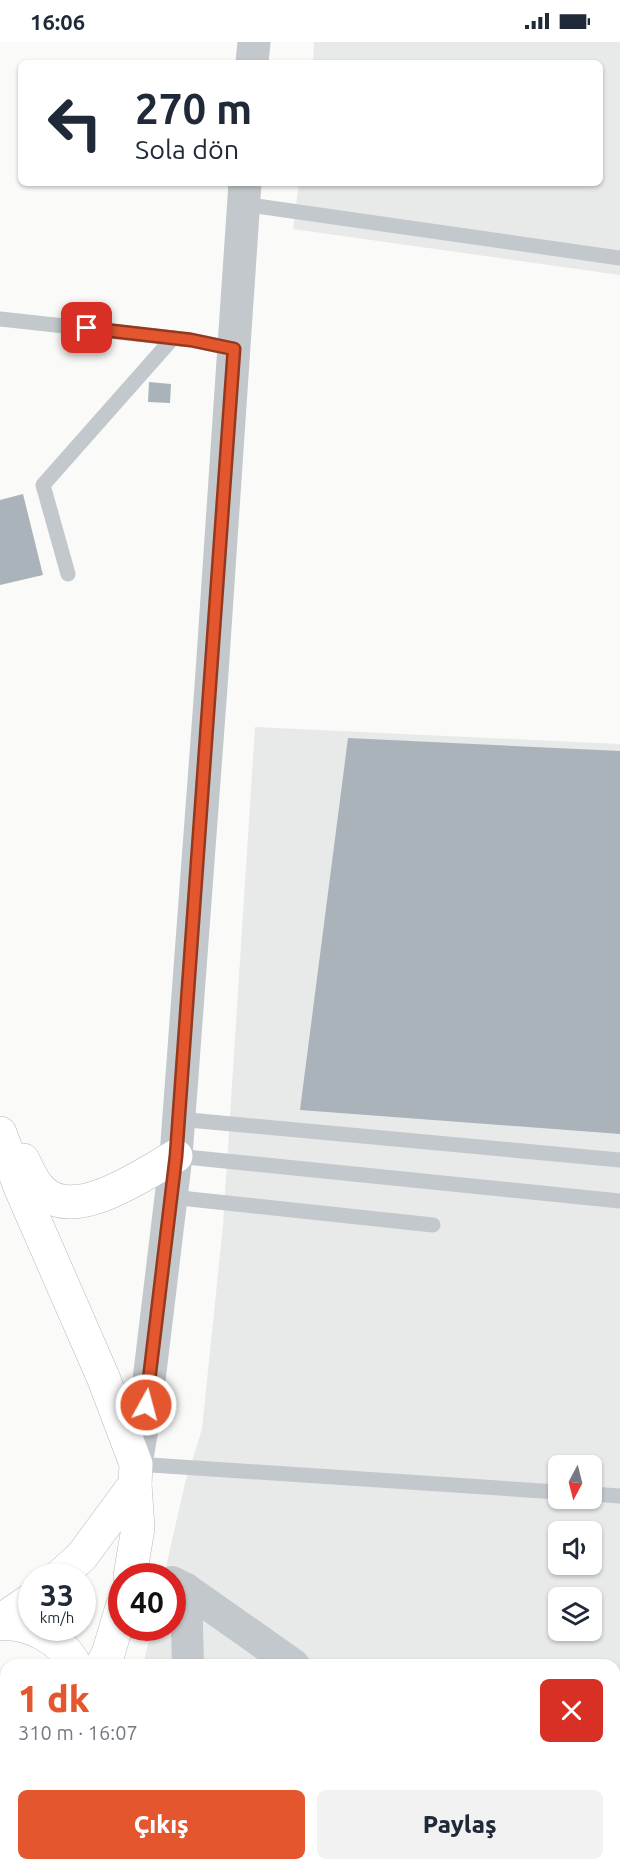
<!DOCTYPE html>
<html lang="tr">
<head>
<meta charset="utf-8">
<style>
  :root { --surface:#fff; --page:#f2f2f3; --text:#1f2937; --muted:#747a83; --accent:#e4572e }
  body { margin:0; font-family:Ubuntu,sans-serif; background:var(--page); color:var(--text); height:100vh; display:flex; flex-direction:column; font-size:22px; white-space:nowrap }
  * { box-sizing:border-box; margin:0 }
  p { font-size:20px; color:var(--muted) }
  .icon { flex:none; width:33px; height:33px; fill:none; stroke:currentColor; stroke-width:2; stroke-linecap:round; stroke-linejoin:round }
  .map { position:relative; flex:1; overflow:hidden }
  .drawer { position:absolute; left:0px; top:1617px; width:621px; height:212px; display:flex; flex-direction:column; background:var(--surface); border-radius:18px 18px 0 0; box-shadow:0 2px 4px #0004 }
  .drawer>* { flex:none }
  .hud { position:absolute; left:18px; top:18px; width:585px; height:126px; border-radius:9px; box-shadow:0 2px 4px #0004; background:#fff; color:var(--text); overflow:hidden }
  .needle { width:39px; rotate:187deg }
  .fabs { position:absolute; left:548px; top:1413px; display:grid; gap:12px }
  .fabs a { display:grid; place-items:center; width:54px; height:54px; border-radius:9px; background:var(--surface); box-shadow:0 2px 4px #0004; font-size:30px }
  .speed { position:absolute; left:18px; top:1521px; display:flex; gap:12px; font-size:30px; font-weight:700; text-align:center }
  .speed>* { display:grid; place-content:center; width:78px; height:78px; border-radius:50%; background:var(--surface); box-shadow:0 2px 4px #0004; line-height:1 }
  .speed small { font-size:15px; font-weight:400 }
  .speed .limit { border:9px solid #d22; background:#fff; color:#111 }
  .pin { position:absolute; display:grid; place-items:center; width:51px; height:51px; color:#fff; margin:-26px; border-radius:12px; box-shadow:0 3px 9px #0006 }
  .me { position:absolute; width:66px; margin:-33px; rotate:7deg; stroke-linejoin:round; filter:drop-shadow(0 0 4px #0008) }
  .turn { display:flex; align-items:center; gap:21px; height:126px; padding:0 18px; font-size:27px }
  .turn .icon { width:78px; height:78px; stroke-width:2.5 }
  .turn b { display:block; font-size:42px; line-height:51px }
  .round { display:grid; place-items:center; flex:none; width:63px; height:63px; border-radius:9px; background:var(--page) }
  .overview { display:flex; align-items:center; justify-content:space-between; height:102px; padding:0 18px }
  h1 { font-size:36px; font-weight:800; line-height:45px; color:var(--accent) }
  .cta { display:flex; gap:12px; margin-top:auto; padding:12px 18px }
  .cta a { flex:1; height:69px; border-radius:9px; background:var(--accent); color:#fff; font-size:24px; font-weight:800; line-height:69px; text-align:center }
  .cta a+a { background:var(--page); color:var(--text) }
  .status { display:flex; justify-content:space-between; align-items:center; height:42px; padding:0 30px; background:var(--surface); direction:ltr }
  .status svg { height:16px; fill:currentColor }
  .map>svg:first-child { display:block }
  .built { fill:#e8e9e9; fill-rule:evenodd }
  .building { fill:#aab3b9 }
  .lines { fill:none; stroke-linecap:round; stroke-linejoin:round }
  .primary-casing { stroke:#b5babe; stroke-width:34 }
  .service { stroke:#c3c8cc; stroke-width:15 }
  .minor { stroke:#c3c8cc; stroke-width:32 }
  .tertiary { stroke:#c3c8cc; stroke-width:33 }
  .primary { stroke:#fff; stroke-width:33 }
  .route-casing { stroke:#94391e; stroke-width:15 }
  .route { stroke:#e4572e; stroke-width:10 }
</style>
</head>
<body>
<div class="status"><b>16:06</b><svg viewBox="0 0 49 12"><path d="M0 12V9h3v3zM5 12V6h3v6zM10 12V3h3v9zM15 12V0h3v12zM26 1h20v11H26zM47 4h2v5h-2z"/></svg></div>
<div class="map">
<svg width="620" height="1828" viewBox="0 0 620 1828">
  <rect width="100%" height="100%" fill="#fafaf8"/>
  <!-- built -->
  <g class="built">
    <polygon points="314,0 620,0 620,233 293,187 299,141 600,141 600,21 313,21"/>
    <path d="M255,685L620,702V1828H93L94,1822H615V1623H143L152,1586H172V1534H164L185,1441L202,1387L223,1183ZM558,1424H591V1456H558ZM558,1490H591V1522H558ZM558,1556H591V1588H558Z"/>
  </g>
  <!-- building -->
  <g class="building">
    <polygon points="149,340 171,342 170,361 148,360"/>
    <polygon points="23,452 43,533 0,543 0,458"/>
    <polygon points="348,696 620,709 620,1092 300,1068"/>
  </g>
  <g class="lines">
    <!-- primary casing -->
    <g class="primary-casing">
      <g id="primary">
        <polyline points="0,1091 20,1145 103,1335 136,1422 135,1442 138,1486 130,1534"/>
        <path d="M23,1118C29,1130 33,1141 43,1150C76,1181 145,1131 176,1114"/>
        <polyline points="60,1534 82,1514 135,1442"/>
        <polyline points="0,1579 32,1557"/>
        <path d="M0,1582C29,1579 62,1598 75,1623"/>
        <polyline points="102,1623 108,1612 122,1565"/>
        <polyline points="0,1814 6,1808"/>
        <polyline points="44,1828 45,1822"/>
      </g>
    </g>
    <!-- service -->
    <g class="service">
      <polyline points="243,162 620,216"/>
      <polyline points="0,277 191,298 234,307"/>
      <polyline points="68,532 43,443 173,296"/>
      <polyline points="178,1077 620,1118"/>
      <polyline points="176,1114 620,1159"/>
      <polyline points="171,1155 433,1183"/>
      <polyline points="136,1422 558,1450"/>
      <polyline points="591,1452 620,1454"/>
    </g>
    <!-- minor -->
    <g class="minor">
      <polyline points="172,1540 186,1547 294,1623"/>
      <polyline points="186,1547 188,1623"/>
      <polyline points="573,1822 584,1828"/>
      <polyline points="141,1828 143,1822"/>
    </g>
    <!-- tertiary -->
    <g class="tertiary">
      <polyline points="252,21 254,0"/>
      <polyline points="136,1422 146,1363 176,1114 211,645 245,141"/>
    </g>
    <!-- primary -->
    <use href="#primary" class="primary"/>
  </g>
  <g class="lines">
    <!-- route casing -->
    <g class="route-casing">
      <polyline id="route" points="87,286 191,298 234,307 176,1114 146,1363"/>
    </g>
    <!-- route -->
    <use href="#route" class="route"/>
  </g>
</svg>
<div class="fabs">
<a><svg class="needle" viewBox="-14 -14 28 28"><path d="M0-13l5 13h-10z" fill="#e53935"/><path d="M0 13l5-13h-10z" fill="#747a83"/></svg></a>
<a><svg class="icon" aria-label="sound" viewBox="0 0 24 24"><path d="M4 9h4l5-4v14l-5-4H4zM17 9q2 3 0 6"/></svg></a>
<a><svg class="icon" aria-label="layers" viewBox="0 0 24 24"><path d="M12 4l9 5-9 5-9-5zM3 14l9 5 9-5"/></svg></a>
</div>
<div class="speed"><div>33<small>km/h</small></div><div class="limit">40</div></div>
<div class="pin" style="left:87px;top:286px;background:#d93025"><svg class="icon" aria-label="arrive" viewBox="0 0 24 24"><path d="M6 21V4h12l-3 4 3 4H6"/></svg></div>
<svg class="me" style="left:146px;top:1363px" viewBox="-20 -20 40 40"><circle r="17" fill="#e4572e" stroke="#fff" stroke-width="3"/><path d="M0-11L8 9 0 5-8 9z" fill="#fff"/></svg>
<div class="hud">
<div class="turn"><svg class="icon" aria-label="left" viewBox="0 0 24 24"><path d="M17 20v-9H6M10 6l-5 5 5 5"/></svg><div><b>270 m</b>Sola dön</div></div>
</div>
<section class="drawer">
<div class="overview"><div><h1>1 dk</h1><p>310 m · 16:07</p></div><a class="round" style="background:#d93025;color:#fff"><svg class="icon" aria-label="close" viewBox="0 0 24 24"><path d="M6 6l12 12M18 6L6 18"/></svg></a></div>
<div class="cta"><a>Çıkış</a><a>Paylaş</a></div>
</section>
</div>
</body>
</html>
